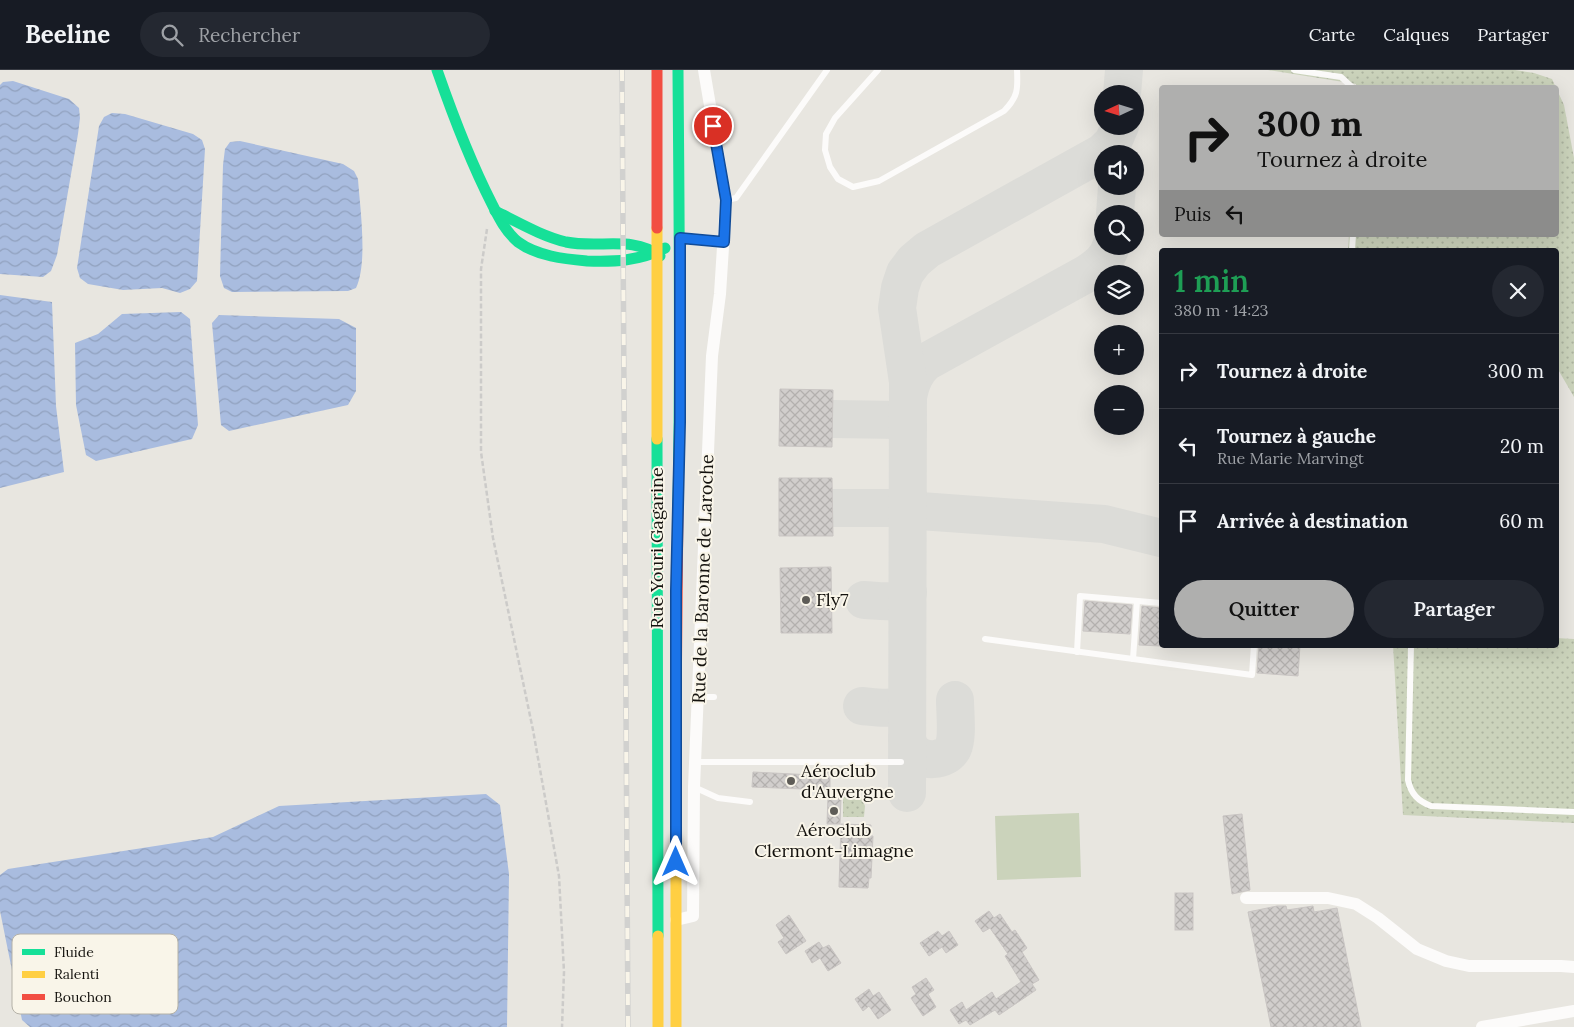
<!DOCTYPE html>
<html lang="fr">
<head>
<meta charset="utf-8">
<style>
  :root { --surface:#171b24; --page:#242831; --text:#f1f3f6; --muted:#9ea1a6; --line:#363941; --accent:#afafae }
  body { margin:0; font-family:Lora,serif; background:var(--page); color:var(--text); height:100vh; display:flex; flex-direction:column; font-size:19px; white-space:nowrap }
  * { box-sizing:border-box; margin:0 }
  p { font-size:16px; color:var(--muted) }
  .icon { flex:none; width:28px; height:28px; fill:none; stroke:currentColor; stroke-width:2; stroke-linecap:round; stroke-linejoin:round }
  .map { position:relative; flex:1; overflow:hidden }
  .panel { position:absolute; left:1159px; top:178px; width:400px; height:400px; display:flex; flex-direction:column; background:var(--surface); border-radius:5px; box-shadow:0 5px 20px #0002 }
  .panel>* { flex:none }
  .guide { position:absolute; left:1159px; top:15px; width:400px; height:152px; border-radius:5px; box-shadow:0 5px 20px #0002; background:#afafae; color:#111; overflow:hidden }
  .needle { width:32px; rotate:266deg }
  .controls { position:absolute; left:1094px; top:15px; display:grid; gap:10px }
  .controls a { display:grid; place-items:center; width:50px; height:50px; border-radius:50%; background:var(--surface); box-shadow:0 5px 20px #0002; font-size:25px }
  .pin { position:absolute; display:grid; place-items:center; width:42px; height:42px; color:#fff; margin:-21px; border:2px solid #fff; border-radius:50%; box-shadow:0 1px 5px #0007 }
  .me { position:absolute; width:55px; margin:-28px; rotate:0deg; stroke-linejoin:round; filter:drop-shadow(0 0 4px #0008) }
  .turn { display:flex; align-items:center; gap:18px; height:105px; padding:0 15px; font-size:22px }
  .turn .icon { width:65px; height:65px; stroke-width:2.5 }
  .turn b { display:block; font-size:35px; line-height:42px }
  .then { display:flex; align-items:center; height:48px; padding:0 15px; background:#0003; gap:10px; font-size:19px }
  .round { display:grid; place-items:center; flex:none; width:52px; height:52px; border-radius:26px; background:var(--page) }
  .headline { display:flex; align-items:center; justify-content:space-between; height:85px; padding:0 15px }
  h1 { font-size:30px; font-weight:600; line-height:38px; color:#1e9e55 }
  .cta { display:flex; gap:10px; margin-top:auto; padding:10px 15px }
  .cta a { flex:1; height:58px; border-radius:30px; background:var(--accent); color:#111; font-size:20px; font-weight:600; line-height:58px; text-align:center }
  .cta a+a { background:var(--page); color:var(--text) }
  ul { padding:0; list-style:none }
  li { display:flex; align-items:center; gap:15px; height:75px; padding:0 15px; border-top:1px solid var(--line) }
  li div { flex:1 }
  li b { display:block; font-size:19px }
  li em { font-style:normal }
  header { display:flex; align-items:center; gap:30px; box-sizing:border-box; height:70px; padding:0 25px; background:var(--surface); border-bottom:1px solid var(--line) }
  header strong { font-size:24px }
  nav { display:flex; gap:28px; margin-inline-start:auto; font-size:18px }
  .search { width:350px; height:45px; background:var(--page); display:flex; align-items:center; gap:12px; box-sizing:border-box; padding:0 18px; border-radius:28px; color:var(--muted); font-size:19px }
  .map>svg:first-child { display:block }
  .grass { fill:url(#grass-dots) }
  .pitch { fill:#cbd3bb }
  .water { fill:url(#water-waves) }
  .lines { fill:none; stroke-linecap:round; stroke-linejoin:round }
  .taxiway { stroke:#dcdcd8; stroke-width:38 }
  .building { fill:url(#building-cross-hatch); stroke:#c9c5c3 }
  .path { stroke:#cccbc9; stroke-width:2.5; stroke-dasharray:5 2.5; stroke-linecap:butt }
  .lane { stroke:#fcfbfa; stroke-width:6 }
  .street { stroke:#fcfbfa; stroke-width:12 }
  .fast { stroke:#16e098; stroke-width:11 }
  .slow { stroke:#ffcf43; stroke-width:11 }
  .jam { stroke:#f24e42; stroke-width:11 }
  .rail-casing { stroke:#d1d1cf; stroke-width:5.5 }
  .rail { stroke:#f9f5e9; stroke-width:4; stroke-dasharray:11; stroke-linecap:butt }
  .route-casing { stroke:#114b97; stroke-width:12 }
  .route { stroke:#1a73e8; stroke-width:9 }
  .poi-dot { fill:#5e5c57; stroke:#f9f5e9; stroke-width:2 }
  .labels { text-anchor:middle; stroke-width:4; stroke-linejoin:round; paint-order:stroke }
  .street-label { font-size:18px; fill:#13110d; stroke:#f9f5e9 }
  .poi-label { font-size:18px; fill:#13110d; stroke:#f9f5e9; text-anchor:start }
  .key { fill:#f9f5e9; stroke:#b4b1a7; stroke-width:1 }
  .key-label { font-size:14px; fill:#13110d }
</style>
</head>
<body>
<header>
<strong>Beeline</strong>
<div class="search"><svg class="icon" aria-label="search" viewBox="0 0 24 24"><circle cx="10" cy="10" r="6"/><path d="M15 15l6 6"/></svg>Rechercher</div>
<nav><a>Carte</a><a>Calques</a><a>Partager</a></nav>
</header>
<div class="map">
<svg width="1574" height="957" viewBox="0 0 1574 957">
  <defs>
    <pattern id="grass-dots" width="8" height="8" patternUnits="userSpaceOnUse" patternTransform="scale(1.25)"><rect width="8" height="8" fill="#cbd3bb"/><path d="M2 2h.1M6 6h.1" fill="none" stroke="#adb4a0" stroke-width="1.8" stroke-linecap="round"/></pattern>
    <pattern id="water-waves" width="16" height="10" patternUnits="userSpaceOnUse" patternTransform="scale(1.25)"><rect width="16" height="10" fill="#a9bcdf"/><path d="M0 5q4-4 8 0t8 0" fill="none" stroke="#91a1be"/></pattern>
    <pattern id="building-cross-hatch" width="8" height="8" patternUnits="userSpaceOnUse" patternTransform="scale(1.25)"><rect width="8" height="8" fill="#d1cecc"/><path d="M0 0l8 8M0 8l8-8" fill="none" stroke="#b3b0ae"/></pattern>
  </defs>
  <rect width="100%" height="100%" fill="#e8e6e0"/>
  <!-- grass -->
  <g class="grass">
    <polygon points="1268,0 1515,0 1534,3 1552,9 1564,35 1574,88 1574,327 1556,296 1556,180 1348,180 1349,165 1556,165 1556,18 1356,17 1356,14"/>
    <polygon points="1556,568 1574,569 1574,753 1403,745 1393,575 1556,575"/>
    <polygon points="843,727 861,727 865,736 864,747 843,747"/>
  </g>
  <!-- pitch -->
  <polygon class="pitch" points="1079,743 1081,807 997,810 995,746"/>
  <!-- water -->
  <g class="water">
    <polygon points="13,11 69,29 79,38 80,48 78,64 57,185 51,201 43,207 0,204 0,15 3,12"/>
    <polygon points="112,43 125,44 193,64 202,70 205,79 197,211 190,219 180,223 162,218 123,220 88,214 80,208 77,198 99,56 104,47"/>
    <path d="M240,71L343,94L354,101L358,109C360,138 368,193 356,218L348,221L232,222L224,218L220,206L223,95L225,79L230,72Z"/>
    <polygon points="0,225 52,232 56,336 64,402 0,418"/>
    <polygon points="181,242 190,249 198,355 192,369 96,391 86,385 76,335 75,273 98,264 122,244"/>
    <polygon points="219,245 339,249 356,258 356,321 348,335 229,361 221,355 212,253"/>
    <polygon points="486,724 500,735 509,804 507,957 30,957 22,950 0,841 0,805 8,799 213,767 279,736"/>
  </g>
  <g class="lines">
    <!-- taxiway -->
    <g class="taxiway">
      <polyline points="1122,24 1124,0"/>
      <polyline points="1115,144 1117,116"/>
      <path d="M908,327C911,312 915,302 926,292L1086,204C1098,196 1107,190 1111,176"/>
      <polyline points="833,349 900,350 905,353 908,358"/>
      <polyline points="908,427 912,436 920,441 1104,454 1161,468"/>
      <polyline points="833,438 899,438 905,435 908,427"/>
      <path d="M864,530C877,530 902,536 908,522"/>
      <path d="M862,636C875,637 901,642 907,629"/>
      <path d="M907,669C908,673 910,678 912,680C921,693 946,692 953,678C958,667 955,643 955,630"/>
      <polyline points="907,723 908,312 897,238 900,218 905,203 914,191 927,180 1103,82 1113,72 1120,56"/>
    </g>
  </g>
  <!-- building -->
  <g class="building">
    <polygon points="780,319 833,320 832,377 779,376"/>
    <polygon points="779,408 832,408 833,466 779,466"/>
    <polygon points="831,497 832,563 781,563 780,498"/>
    <polygon points="1085,531 1132,535 1130,564 1083,561"/>
    <polygon points="1142,536 1161,538 1161,576 1139,575"/>
    <polygon points="1259,575 1300,575 1298,606 1257,603"/>
    <polygon points="813,700 830,700 830,720 752,717 753,702 813,705"/>
    <polygon points="828,727 841,728 840,754 827,754"/>
    <polygon points="1242,744 1250,820 1232,824 1223,746"/>
    <polygon points="841,754 871,755 870,766 873,766 871,808 869,808 868,818 839,817"/>
    <rect x="1175" y="823" width="18" height="37"/>
    <polygon points="1277,836 1286,836 1287,840 1313,836 1314,842 1337,838 1361,957 1271,957 1248,842"/>
    <polygon points="989,841 994,848 1000,844 1012,862 1015,860 1027,878 1022,882 1039,910 1032,914 1036,920 999,945 995,940 970,955 966,950 959,954 950,940 962,932 966,940 992,922 996,929 1021,912 1005,886 1008,884 990,858 983,862 975,851"/>
    <polygon points="789,845 806,871 786,884 778,872 784,868 776,855"/>
    <polygon points="938,861 942,866 949,861 958,875 946,883 942,877 929,886 920,873"/>
    <polygon points="819,872 823,878 829,875 841,893 828,901 820,888 812,893 805,881"/>
    <polygon points="926,908 934,920 928,924 936,937 923,946 911,928 916,924 912,917"/>
    <polygon points="869,919 873,926 879,922 891,940 878,949 869,936 863,941 855,929"/>
  </g>
  <g class="lines">
    <!-- path -->
    <polyline class="path" points="487,159 481,199 481,382 493,468 533,660 559,806 564,902 562,957"/>
    <!-- lane -->
    <g class="lane">
      <path d="M878,0L835,48L826,64L825,80L830,97L838,109L853,117L879,111L1004,41C1018,27 1018,19 1017,0"/>
      <polyline points="1294,0 1341,7 1353,18"/>
      <polyline points="726,130 736,128 827,0"/>
      <polyline points="1352,180 1353,165"/>
      <polyline points="985,569 1252,605 1254,575"/>
      <path d="M1411,575L1408,710C1411,724 1418,731 1431,736L1574,742"/>
      <polyline points="1077,582 1080,526 1161,533"/>
      <polyline points="1133,589 1137,531"/>
      <polyline points="698,627 714,627"/>
      <polyline points="695,692 901,692"/>
      <polyline points="694,717 718,728 750,732"/>
    </g>
    <!-- street -->
    <g class="street">
      <polyline points="680,168 724,172"/>
      <polyline points="1246,828 1328,828 1356,834 1378,848 1417,879 1446,891 1469,896 1561,896 1574,897"/>
      <polyline points="676,850 693,846 694,717 712,286 720,224 726,130 704,0"/>
      <polyline points="1482,957 1574,941"/>
    </g>
    <!-- fast -->
    <g class="fast">
      <path d="M437,0C453,46 470,91 492,134C499,148 506,162 518,172C537,186 564,189 587,191C614,192 640,191 665,178"/>
      <path d="M678,0C679,145 681,290 678,435"/>
      <path d="M495,141C518,152 541,166 566,172C599,179 632,165 660,186"/>
      <polyline points="657,369 658,866"/>
    </g>
    <!-- slow -->
    <g class="slow">
      <polyline points="657,158 657,369"/>
      <polyline points="676,646 676,957"/>
      <polyline points="658,866 658,957"/>
    </g>
    <!-- jam -->
    <g class="jam">
      <polyline points="657,0 657,158"/>
      <polyline points="676,646 678,435"/>
    </g>
    <!-- rail casing -->
    <g class="rail-casing">
      <polyline id="rail" points="622,0 628,957"/>
    </g>
    <!-- rail -->
    <use href="#rail" class="rail"/>
  </g>
  <g class="lines">
    <!-- route casing -->
    <g class="route-casing">
      <polyline id="route" points="676,792 676,521 680,352 680,168 724,172 726,130 713,56"/>
    </g>
    <!-- route -->
    <use href="#route" class="route"/>
  </g>
  <!-- markers -->
  <g class="poi-dot">
    <circle cx="806" cy="530" r="5"/>
    <circle cx="791" cy="711" r="5"/>
    <circle cx="834" cy="741" r="5"/>
  </g>
  <g class="labels">
    <!-- street labels -->
    <g class="street-label">
      <text transform="translate(657 478) rotate(-90)" y="6">Rue Youri Gagarine</text>
      <text transform="translate(703 509) rotate(-88)" y="6">Rue de la Baronne de Laroche</text>
    </g>
    <!-- poi labels -->
    <g class="poi-label">
      <text x="816" y="536">Fly7</text>
      <text x="801" y="707">Aéroclub<tspan x="801" dy="21">d'Auvergne</tspan></text>
      <text x="834" y="766" text-anchor="middle">Aéroclub<tspan x="834" dy="21">Clermont-Limagne</tspan></text>
    </g>
  </g>
  <!-- legend -->
  <rect x="12" y="864" width="166" height="80" rx="8" class="key"/>
  <rect x="22" y="879" width="23" height="6" fill="#16e098"/>
  <rect x="22" y="901" width="23" height="7" fill="#ffcf43"/>
  <rect x="22" y="924" width="23" height="6" fill="#f24e42"/>
  <g class="key-label">
    <text x="54" y="887">Fluide</text>
    <text x="54" y="909">Ralenti</text>
    <text x="54" y="932">Bouchon</text>
  </g>
</svg>
<div class="controls">
<a><svg class="needle" viewBox="-14 -14 28 28"><path d="M0-13l5 13h-10z" fill="#e53935"/><path d="M0 13l5-13h-10z" fill="#9ea1a6"/></svg></a>
<a><svg class="icon" aria-label="sound" viewBox="0 0 24 24"><path d="M4 9h4l5-4v14l-5-4H4zM17 9q2 3 0 6"/></svg></a>
<a><svg class="icon" aria-label="search" viewBox="0 0 24 24"><circle cx="10" cy="10" r="6"/><path d="M15 15l6 6"/></svg></a>
<a><svg class="icon" aria-label="layers" viewBox="0 0 24 24"><path d="M12 4l9 5-9 5-9-5zM3 14l9 5 9-5"/></svg></a>
<a>+</a>
<a>−</a>
</div>
<div class="pin" style="left:713px;top:56px;background:#d93025"><svg class="icon" aria-label="arrive" viewBox="0 0 24 24"><path d="M6 21V4h12l-3 4 3 4H6"/></svg></div>
<svg class="me" style="left:676px;top:792px" viewBox="-20 -20 40 40"><path d="M0-17L14 15 0 8-14 15z" fill="#1a73e8" stroke="#fff" stroke-width="4"/></svg>
<div class="guide">
<div class="turn"><svg class="icon" aria-label="right" viewBox="0 0 24 24"><path d="M7 20v-9h11M14 6l5 5-5 5"/></svg><div><b>300 m</b>Tournez à droite</div></div>
<div class="then">Puis<svg class="icon" aria-label="left" viewBox="0 0 24 24"><path d="M17 20v-9H6M10 6l-5 5 5 5"/></svg></div>
</div>
<section class="panel">
<div class="headline"><div><h1>1 min</h1><p>380 m · 14:23</p></div><a class="round"><svg class="icon" aria-label="close" viewBox="0 0 24 24"><path d="M6 6l12 12M18 6L6 18"/></svg></a></div>
<ul>
<li><svg class="icon" aria-label="right" viewBox="0 0 24 24"><path d="M7 20v-9h11M14 6l5 5-5 5"/></svg><div><b>Tournez à droite</b></div><em>300 m</em></li>
<li><svg class="icon" aria-label="left" viewBox="0 0 24 24"><path d="M17 20v-9H6M10 6l-5 5 5 5"/></svg><div><b>Tournez à gauche</b><p>Rue Marie Marvingt</p></div><em>20 m</em></li>
<li><svg class="icon" aria-label="arrive" viewBox="0 0 24 24"><path d="M6 21V4h12l-3 4 3 4H6"/></svg><div><b>Arrivée à destination</b></div><em>60 m</em></li>
</ul>
<div class="cta"><a>Quitter</a><a>Partager</a></div>
</section>
</div>
</body>
</html>
